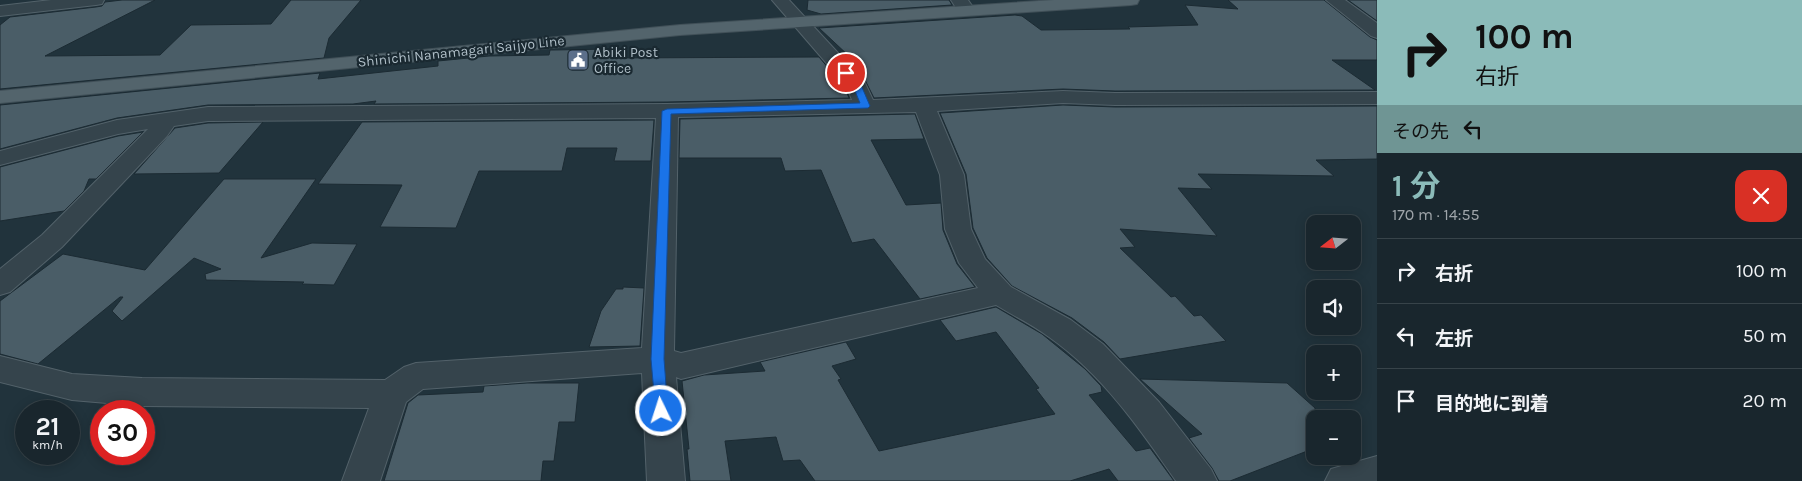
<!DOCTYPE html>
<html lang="ja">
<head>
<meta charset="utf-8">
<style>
  :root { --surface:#19262d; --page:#222e35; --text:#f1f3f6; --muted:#9fa5aa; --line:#374349; --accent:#8bbbb9 }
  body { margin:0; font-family:Karla,"Noto Sans JP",sans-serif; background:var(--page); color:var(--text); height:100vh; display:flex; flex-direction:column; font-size:19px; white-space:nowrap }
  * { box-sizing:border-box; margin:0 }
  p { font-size:16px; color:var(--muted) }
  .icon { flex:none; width:28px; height:28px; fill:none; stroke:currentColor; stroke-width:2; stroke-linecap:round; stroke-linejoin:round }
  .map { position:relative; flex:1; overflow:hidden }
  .panel { display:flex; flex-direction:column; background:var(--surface); width:425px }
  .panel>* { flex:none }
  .hud { background:#8bbbb9; color:#111; overflow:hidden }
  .needle { width:32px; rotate:253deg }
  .controls { position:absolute; left:1306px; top:215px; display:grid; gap:10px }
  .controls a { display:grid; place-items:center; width:55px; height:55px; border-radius:10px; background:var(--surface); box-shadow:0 2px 12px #0003,0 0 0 1px var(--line); font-size:25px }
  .speed { position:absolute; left:15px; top:400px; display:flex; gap:10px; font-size:25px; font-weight:700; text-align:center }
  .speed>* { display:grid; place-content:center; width:65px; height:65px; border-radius:50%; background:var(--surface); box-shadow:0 2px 12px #0003,0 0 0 1px var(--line); line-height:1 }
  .speed small { font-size:12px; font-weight:400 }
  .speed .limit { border:8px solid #d22; background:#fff; color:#111 }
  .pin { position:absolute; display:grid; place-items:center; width:42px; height:42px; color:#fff; margin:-21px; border:2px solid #fff; border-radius:50%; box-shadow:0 1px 5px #0007 }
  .me { position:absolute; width:55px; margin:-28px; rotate:356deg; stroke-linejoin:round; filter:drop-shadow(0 0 4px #0008) }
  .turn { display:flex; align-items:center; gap:18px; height:105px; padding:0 15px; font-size:22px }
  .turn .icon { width:65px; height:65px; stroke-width:2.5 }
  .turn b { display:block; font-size:35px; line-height:42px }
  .then { display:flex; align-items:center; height:48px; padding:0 15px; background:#0003; gap:10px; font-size:19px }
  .round { display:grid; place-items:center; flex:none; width:52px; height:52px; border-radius:15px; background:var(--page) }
  .summary { display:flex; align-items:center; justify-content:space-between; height:85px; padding:0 15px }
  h1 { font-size:30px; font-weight:700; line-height:38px; color:var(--accent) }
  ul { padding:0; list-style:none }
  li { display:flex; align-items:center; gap:15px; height:65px; padding:0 15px; border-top:1px solid var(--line) }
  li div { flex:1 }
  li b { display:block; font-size:19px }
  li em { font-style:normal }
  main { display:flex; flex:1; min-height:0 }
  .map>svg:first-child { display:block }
  .building { fill:#4a5d67; stroke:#1c2b33 }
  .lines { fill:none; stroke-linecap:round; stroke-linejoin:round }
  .minor-casing { stroke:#53626a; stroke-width:2 }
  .primary-casing { stroke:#415058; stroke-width:2 }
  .minor { fill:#35444c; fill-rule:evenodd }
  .primary { fill:#53646c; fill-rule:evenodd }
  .route { fill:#1a73e8; stroke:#114b97 }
  .labels { text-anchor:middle; stroke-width:4.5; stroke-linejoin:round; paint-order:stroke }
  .far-street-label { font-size:14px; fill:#b0bfc8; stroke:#1a2931 }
  .far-poi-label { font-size:14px; fill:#b0bfc8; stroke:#1a2931; text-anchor:start }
</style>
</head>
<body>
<main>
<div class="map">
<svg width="1377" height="481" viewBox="0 0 1377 481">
  <rect width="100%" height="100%" fill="#21333c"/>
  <!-- building -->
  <g class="building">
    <polygon points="122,0 155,0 45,56 160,55 191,25 271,24 291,0 361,0 329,38 324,58 0,89 0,25 10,17 96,7 102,6 105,2"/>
    <polygon points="808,0 949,0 952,5 821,14 807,10"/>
    <polygon points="1228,0 1324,0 1370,37 1377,40 1377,60 1332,60 1375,90 1115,91 1063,89 874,98 865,80 845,57 850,57 819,28 1015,15 1022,16 1041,30 1130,29 1128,27 1198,25 1185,5 1238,9"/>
    <polygon points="1348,0 1377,0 1377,21"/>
    <polygon points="611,49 612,58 819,57 845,88 849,98 667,102 374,104 376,101 353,104 208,105 117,118 0,149 0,105 320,73 318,79 438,66 438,61 489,56 549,55 550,50 553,50"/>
    <polygon points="1063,105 1115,107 1377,106 1377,159 1316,160 1334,176 1198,174 1212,189 1178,188 1217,236 1120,229 1135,247 1120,248 1171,297 1175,296 1194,316 1201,315 1226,341 1120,359 1104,342 1072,318 1012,286 987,258 973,228 966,174 940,113"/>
    <polygon points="915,114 924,139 871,140 906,205 941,203 943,230 957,264 975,287 920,299 874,239 852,243 821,170 785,171 781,158 679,158 680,119"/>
    <polygon points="654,120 651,161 614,161 617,148 567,148 562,171 479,171 456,228 380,227 402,185 318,184 362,122"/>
    <polygon points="263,122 219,173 134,174 175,128 208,123"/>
    <polygon points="143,132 96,179 89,179 84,191 64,211 0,221 0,167 118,136"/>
    <polygon points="224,179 316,179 261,258 312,243 357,244 334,285 302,284 304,282 206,280 205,274 221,269 194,258 122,321 112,311 123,297 120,297 38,364 0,354 0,301 63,254 145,270"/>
    <polygon points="623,287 644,288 640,346 589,347 601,311 616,289 623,289"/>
    <polygon points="996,307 1042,334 1085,369 1101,386 1102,392 1089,395 1136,451 1150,448 1174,481 1118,481 1109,469 1070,481 815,481 800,460 783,461 776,437 725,441 731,481 690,481 687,449 689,449 682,381 704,375 765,371 760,362 846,342 856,359 832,366 841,379 838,380 879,451 1055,414 1036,389 1039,388 996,332 956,341 940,320"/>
    <polygon points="1140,379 1287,383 1315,408 1315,448 1230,481 1219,481 1212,468 1189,438 1202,434"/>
    <polygon points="527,383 579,383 575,422 559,422 554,461 543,461 541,481 384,481 408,403 418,395 483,392 484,386"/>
  </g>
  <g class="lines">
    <!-- minor casing -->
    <g class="minor-casing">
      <g id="minor">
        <polygon points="51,0 104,0 102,4 96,5 0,16 0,6"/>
        <path d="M772,0H789L864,81L873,100L1063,91L1115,93L1377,92V104L1115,105L1063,103L937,111L964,175L971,229L985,259L1011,287L1071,320L1103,344L1159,402L1211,469L1217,481H1176C1140,429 1102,374 1049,337C1033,325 1014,316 996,305L681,379L676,377L685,481H647L642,373L423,389L406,402L380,481H342L369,408L142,406L72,400L0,382V356L72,374L142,378L385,380L404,367L416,363L642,348L656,118L208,121L174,126L167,136L62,247L10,292L0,295V269L42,235L148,129L118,134L0,165V151L117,120L208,107L667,104L852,100L847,87ZM916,112L940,175L945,229L959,263L978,288L681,353L674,351L678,117Z"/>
        <polygon points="951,0 968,0 975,10 972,14 960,14"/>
        <polygon points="1326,0 1345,0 1377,23 1377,38 1371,36"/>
        <polygon points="1377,456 1377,481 1325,481 1331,469"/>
      </g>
    </g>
    <!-- primary casing -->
    <g class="primary-casing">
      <polygon id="primary" points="1054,0 1139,0 1137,4 1131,5 680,35 0,103 0,91 680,25"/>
    </g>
    <!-- minor -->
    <use href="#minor" class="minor"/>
    <!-- primary -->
    <use href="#primary" class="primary"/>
  </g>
  <!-- route -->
  <polygon class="route" points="843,71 849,71 861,85 870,106 868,108 671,114 664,359 668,411 666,416 656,416 651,359 662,111 667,109 860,103 853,86 842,73"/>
  <!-- icons -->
  <defs>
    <g id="civic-square" transform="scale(1.125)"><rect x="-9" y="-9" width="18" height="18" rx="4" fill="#5c6f8a" stroke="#1a2931"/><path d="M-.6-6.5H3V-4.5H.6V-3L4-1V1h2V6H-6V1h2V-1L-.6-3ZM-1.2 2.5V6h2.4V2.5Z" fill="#fff"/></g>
  </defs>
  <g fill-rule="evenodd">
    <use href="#civic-square" x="578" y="60"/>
  </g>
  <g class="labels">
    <!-- far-street labels -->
    <g class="far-street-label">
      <text transform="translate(461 51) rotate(-6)" y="5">Shinichi Nanamagari Saijyo Line</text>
    </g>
    <!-- far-poi labels -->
    <g class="far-poi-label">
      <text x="594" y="57">Abiki Post<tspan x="594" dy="16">Office</tspan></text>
    </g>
  </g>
</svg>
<div class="controls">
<a><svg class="needle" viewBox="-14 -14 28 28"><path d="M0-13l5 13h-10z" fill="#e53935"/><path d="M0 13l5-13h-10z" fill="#9fa5aa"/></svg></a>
<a><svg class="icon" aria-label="sound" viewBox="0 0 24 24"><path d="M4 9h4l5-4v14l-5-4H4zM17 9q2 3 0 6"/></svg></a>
<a>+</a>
<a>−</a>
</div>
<div class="speed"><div>21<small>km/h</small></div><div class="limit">30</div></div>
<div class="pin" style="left:846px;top:73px;background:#d93025"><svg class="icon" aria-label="arrive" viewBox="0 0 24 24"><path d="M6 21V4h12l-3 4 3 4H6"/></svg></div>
<svg class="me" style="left:661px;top:411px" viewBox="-20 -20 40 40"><circle r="17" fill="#1a73e8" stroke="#fff" stroke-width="3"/><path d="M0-11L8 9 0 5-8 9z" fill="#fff"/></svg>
</div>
<section class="panel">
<div class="hud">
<div class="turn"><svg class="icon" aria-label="right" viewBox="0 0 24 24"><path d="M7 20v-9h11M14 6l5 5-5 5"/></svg><div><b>100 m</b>右折</div></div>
<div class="then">その先<svg class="icon" aria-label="left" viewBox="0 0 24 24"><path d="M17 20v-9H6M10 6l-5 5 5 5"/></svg></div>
</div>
<div class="summary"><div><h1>1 分</h1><p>170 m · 14:55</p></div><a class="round" style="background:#d93025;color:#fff"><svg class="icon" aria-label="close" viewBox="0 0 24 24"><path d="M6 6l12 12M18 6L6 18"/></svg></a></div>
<ul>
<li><svg class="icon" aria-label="right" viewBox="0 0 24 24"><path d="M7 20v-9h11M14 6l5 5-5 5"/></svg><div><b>右折</b></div><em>100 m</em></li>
<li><svg class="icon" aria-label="left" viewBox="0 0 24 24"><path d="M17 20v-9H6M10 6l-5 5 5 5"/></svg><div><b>左折</b></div><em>50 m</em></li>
<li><svg class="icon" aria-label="arrive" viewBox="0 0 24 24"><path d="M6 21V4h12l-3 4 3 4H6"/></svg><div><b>目的地に到着</b></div><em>20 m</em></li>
</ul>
</section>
</main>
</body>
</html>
